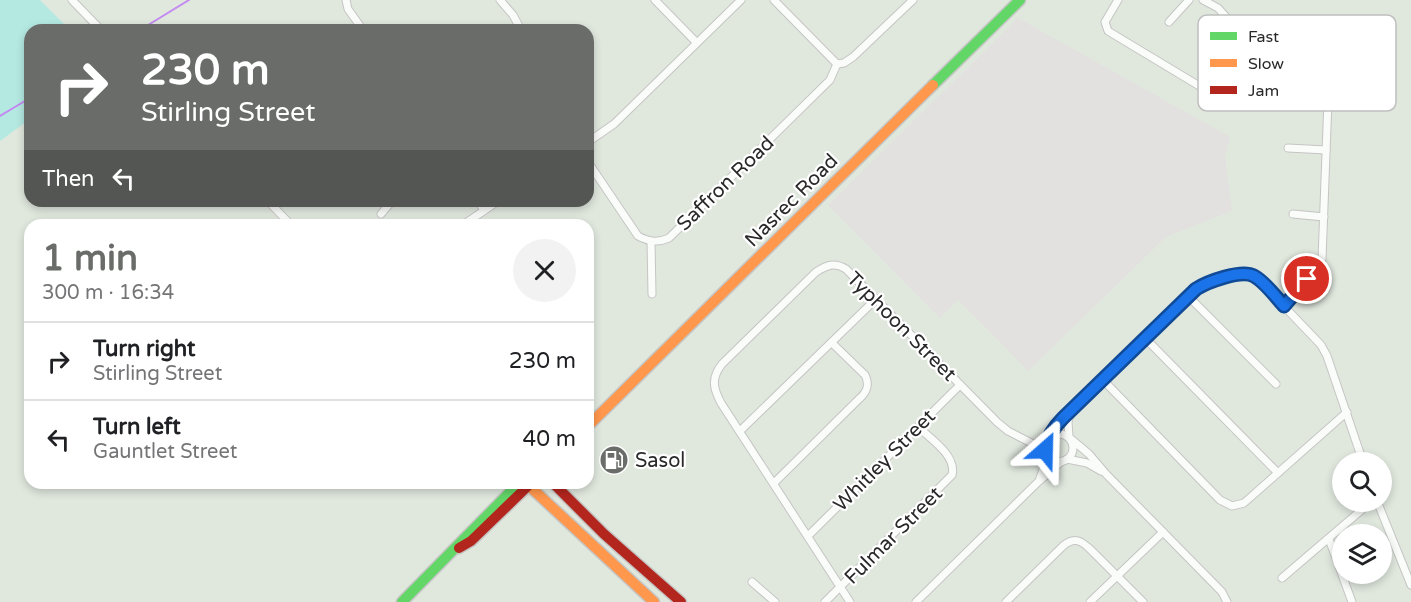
<!DOCTYPE html>
<html lang="en">
<head>
<meta charset="utf-8">
<style>
  :root { --surface:#fff; --page:#f2f2f2; --text:#202124; --muted:#757577; --line:#e0e0e0; --accent:#696c68 }
  body { margin:0; font-family:"Varela Round",sans-serif; background:var(--page); color:var(--text); height:100vh; display:flex; flex-direction:column; font-size:22px; white-space:nowrap }
  * { box-sizing:border-box; margin:0 }
  p { font-size:20px; color:var(--muted) }
  .icon { flex:none; width:33px; height:33px; fill:none; stroke:currentColor; stroke-width:2; stroke-linecap:round; stroke-linejoin:round }
  .map { position:relative; flex:1; overflow:hidden }
  .panel { position:absolute; left:24px; top:219px; width:570px; height:270px; display:flex; flex-direction:column; background:var(--surface); border-radius:18px; box-shadow:0 3px 9px #0003 }
  .panel>* { flex:none }
  .hud { position:absolute; left:24px; top:24px; width:570px; height:183px; border-radius:18px; box-shadow:0 3px 9px #0003; background:#696c68; color:#fff; overflow:hidden }
  .fabs { position:absolute; left:1332px; top:452px; display:grid; gap:12px }
  .fabs a { display:grid; place-items:center; width:60px; height:60px; border-radius:50%; background:var(--surface); box-shadow:0 3px 9px #0003; font-size:30px }
  .pin { position:absolute; display:grid; place-items:center; width:51px; height:51px; color:#fff; margin:-26px; border:3px solid #fff; border-radius:50%; box-shadow:0 2px 6px #0007 }
  .me { position:absolute; width:66px; margin:-33px; rotate:25deg; stroke-linejoin:round; filter:drop-shadow(0 0 4px #0008) }
  .turn { display:flex; align-items:center; gap:21px; height:126px; padding:0 18px; font-size:27px }
  .turn .icon { width:78px; height:78px; stroke-width:2.5 }
  .turn b { display:block; font-size:42px; line-height:51px }
  .then { display:flex; align-items:center; height:57px; padding:0 18px; background:#0003; gap:12px; font-size:22px }
  .round { display:grid; place-items:center; flex:none; width:63px; height:63px; border-radius:32px; background:var(--page) }
  .overview { display:flex; align-items:center; justify-content:space-between; height:102px; padding:0 18px }
  h1 { font-size:36px; font-weight:700; line-height:45px; color:var(--accent) }
  ul { padding:0; list-style:none }
  li { display:flex; align-items:center; gap:18px; height:78px; padding:0 18px; border-top:2px solid var(--line) }
  li div { flex:1 }
  li b { display:block; font-size:22px }
  li em { font-style:normal }
  .map>svg:first-child { display:block }
  .industrial { fill:#e2e1df }
  .green { fill:#b4e9e2 }
  .lines { fill:none; stroke-linecap:round; stroke-linejoin:round }
  .stream { stroke:#c38af2; stroke-width:2 }
  .street-casing { stroke:#c5c5c4; stroke-width:9 }
  .fast-casing { stroke:#c5c5c4; stroke-width:13 }
  .slow-casing { stroke:#c5c5c4; stroke-width:13 }
  .jam-casing { stroke:#c5c5c4; stroke-width:13 }
  .street { stroke:#fafcfa; stroke-width:7 }
  .fast { stroke:#63d668; stroke-width:10 }
  .slow { stroke:#ff974d; stroke-width:10 }
  .jam { stroke:#b3261e; stroke-width:10 }
  .route-casing { stroke:#114b97; stroke-width:15 }
  .route { stroke:#1a73e8; stroke-width:10 }
  .labels { text-anchor:middle; stroke-width:4.5; stroke-linejoin:round; paint-order:stroke }
  .street-label { font-size:20px; fill:#292929; stroke:#fff }
  .poi-label { font-size:20px; fill:#292929; stroke:#fff; text-anchor:start }
  .key { fill:#fff; stroke:#bfbfbf; stroke-width:1.5 }
  .key-label { font-size:16px; fill:#292929 }
</style>
</head>
<body>
<div class="map">
<svg width="1411" height="602" viewBox="0 0 1411 602">
  <rect width="100%" height="100%" fill="#e0e8de"/>
  <!-- industrial -->
  <polygon class="industrial" points="1018,18 1230,137 1225,157 1232,211 1166,237 1028,371 958,300 940,318 828,205"/>
  <!-- green -->
  <polygon class="green" points="0,0 40,0 70,30 30,30 30,119 0,141"/>
  <g class="lines">
    <!-- stream -->
    <g class="stream">
      <polyline points="140,30 189,0"/>
      <polyline points="0,116 30,98"/>
    </g>
    <!-- street casing -->
    <g class="street-casing">
      <g id="street">
        <polyline points="72,0 101,30"/>
        <polyline points="346,0 348,9 363,30"/>
        <polyline points="500,0 513,15 521,30"/>
        <polyline points="655,0 696,42"/>
        <polyline points="774,0 837,64"/>
        <path d="M1118,0L1105,22L1108,31L1206,90C1222,93 1243,67 1255,57L1257,51L1218,8L1203,0"/>
        <polyline points="1169,22 1189,0"/>
        <polyline points="837,64 844,63 853,57 913,0"/>
        <polyline points="588,142 614,124 741,0"/>
        <polyline points="1288,148 1326,150"/>
        <path d="M588,162L638,236C649,242 658,243 669,238L830,80L837,64"/>
        <polyline points="268,201 291,225"/>
        <polyline points="478,201 484,210"/>
        <polyline points="381,214 392,201"/>
        <polyline points="1293,214 1324,217"/>
        <polyline points="463,225 498,201"/>
        <polyline points="651,241 652,294"/>
        <polyline points="1188,296 1276,384"/>
        <polyline points="1284,306 1319,266 1322,259 1328,100 1319,80"/>
        <polyline points="1145,338 1278,473"/>
        <polyline points="1103,380 1220,500 1232,506 1244,503 1347,412"/>
        <polyline points="741,430 876,299"/>
        <circle cx="1059" cy="448" r="14"/>
        <path d="M1053,435L1057,425L1063,418L1196,289C1211,280 1241,267 1257,278L1321,345L1327,356L1363,462"/>
        <polyline points="1069,437 1068,422 1071,412"/>
        <polyline points="1071,439 1089,454 1106,474 1222,592 1227,602"/>
        <polyline points="1067,459 1087,463 1101,471"/>
        <polyline points="1040,478 1048,456"/>
        <path d="M774,483L859,399C867,392 870,385 865,375L832,343"/>
        <polyline points="1377,501 1411,585"/>
        <polyline points="808,536 960,385"/>
        <polyline points="1329,539 1352,602"/>
        <polyline points="1282,578 1372,501"/>
        <polyline points="752,582 775,602"/>
        <path d="M825,602L952,475C957,456 931,439 918,427"/>
        <path d="M850,602L721,403C713,388 711,378 722,364L816,272C827,265 834,262 846,269L997,422L1008,431L1045,450"/>
        <polyline points="916,602 1038,482 1062,461"/>
        <path d="M1006,602L1063,546C1075,536 1082,541 1092,551L1143,602"/>
        <polyline points="1090,602 1163,532"/>
      </g>
    </g>
    <!-- fast casing -->
    <g class="fast-casing">
      <g id="fast">
        <polyline points="933,85 1020,0"/>
        <polyline points="402,602 519,483"/>
      </g>
    </g>
    <!-- slow casing -->
    <g class="slow-casing">
      <g id="slow">
        <polyline points="588,426 933,85"/>
        <polyline points="526,483 654,602"/>
      </g>
    </g>
    <!-- jam casing -->
    <g class="jam-casing">
      <g id="jam">
        <polyline points="553,483 604,534 681,602"/>
        <polyline points="459,548 471,541 531,483"/>
      </g>
    </g>
    <!-- street -->
    <use href="#street" class="street"/>
    <!-- fast -->
    <use href="#fast" class="fast"/>
    <!-- slow -->
    <use href="#slow" class="slow"/>
    <!-- jam -->
    <use href="#jam" class="jam"/>
  </g>
  <g class="lines">
    <!-- route casing -->
    <g class="route-casing">
      <path id="route" d="M1045,450C1046,439 1055,426 1063,418L1196,289C1207,282 1241,269 1254,276C1265,282 1275,296 1284,306L1307,279"/>
    </g>
    <!-- route -->
    <use href="#route" class="route"/>
  </g>
  <!-- icons -->
  <defs>
    <g id="fuel-disc" transform="scale(1.5)"><circle r="9.5" fill="#696c68" stroke="#fff"/><path d="M-5.5-6h7V0h2V4h1.3V-2.5L3-4.5l.8-.8L6-3V5H2.5V1h-1V6h-7ZM-4.2-4.7v3.2H.2V-4.7Z" fill="#fff"/></g>
  </defs>
  <g fill-rule="evenodd">
    <use href="#fuel-disc" x="614" y="460"/>
  </g>
  <g class="labels">
    <!-- street labels -->
    <g class="street-label">
      <text transform="translate(725 183) rotate(-44)" y="7">Saffron Road</text>
      <text transform="translate(791 200) rotate(-45)" y="7">Nasrec Road</text>
      <text transform="translate(902 326) rotate(45)" y="7">Typhoon Street</text>
      <text transform="translate(884 460) rotate(-45)" y="7">Whitley Street</text>
      <text transform="translate(893 535) rotate(-45)" y="7">Fulmar Street</text>
    </g>
    <!-- poi labels -->
    <g class="poi-label">
      <text x="635" y="467">Sasol</text>
    </g>
  </g>
  <!-- legend -->
  <rect x="1198" y="15" width="198" height="96" rx="9" class="key"/>
  <rect x="1210" y="32" width="27" height="8" fill="#63d668"/>
  <rect x="1210" y="59" width="27" height="8" fill="#ff974d"/>
  <rect x="1210" y="86" width="27" height="8" fill="#b3261e"/>
  <g class="key-label">
    <text x="1248" y="42">Fast</text>
    <text x="1248" y="69">Slow</text>
    <text x="1248" y="96">Jam</text>
  </g>
</svg>
<div class="fabs">
<a><svg class="icon" aria-label="search" viewBox="0 0 24 24"><circle cx="10" cy="10" r="6"/><path d="M15 15l6 6"/></svg></a>
<a><svg class="icon" aria-label="layers" viewBox="0 0 24 24"><path d="M12 4l9 5-9 5-9-5zM3 14l9 5 9-5"/></svg></a>
</div>
<div class="pin" style="left:1307px;top:279px;background:#d93025"><svg class="icon" aria-label="arrive" viewBox="0 0 24 24"><path d="M6 21V4h12l-3 4 3 4H6"/></svg></div>
<svg class="me" style="left:1045px;top:450px" viewBox="-20 -20 40 40"><path d="M0-17L14 15 0 8-14 15z" fill="#1a73e8" stroke="#fff" stroke-width="4"/></svg>
<div class="hud">
<div class="turn"><svg class="icon" aria-label="right" viewBox="0 0 24 24"><path d="M7 20v-9h11M14 6l5 5-5 5"/></svg><div><b>230 m</b>Stirling Street</div></div>
<div class="then">Then<svg class="icon" aria-label="left" viewBox="0 0 24 24"><path d="M17 20v-9H6M10 6l-5 5 5 5"/></svg></div>
</div>
<section class="panel">
<div class="overview"><div><h1>1 min</h1><p>300 m · 16:34</p></div><a class="round"><svg class="icon" aria-label="close" viewBox="0 0 24 24"><path d="M6 6l12 12M18 6L6 18"/></svg></a></div>
<ul>
<li><svg class="icon" aria-label="right" viewBox="0 0 24 24"><path d="M7 20v-9h11M14 6l5 5-5 5"/></svg><div><b>Turn right</b><p>Stirling Street</p></div><em>230 m</em></li>
<li><svg class="icon" aria-label="left" viewBox="0 0 24 24"><path d="M17 20v-9H6M10 6l-5 5 5 5"/></svg><div><b>Turn left</b><p>Gauntlet Street</p></div><em>40 m</em></li>
</ul>
</section>
</div>
</body>
</html>
